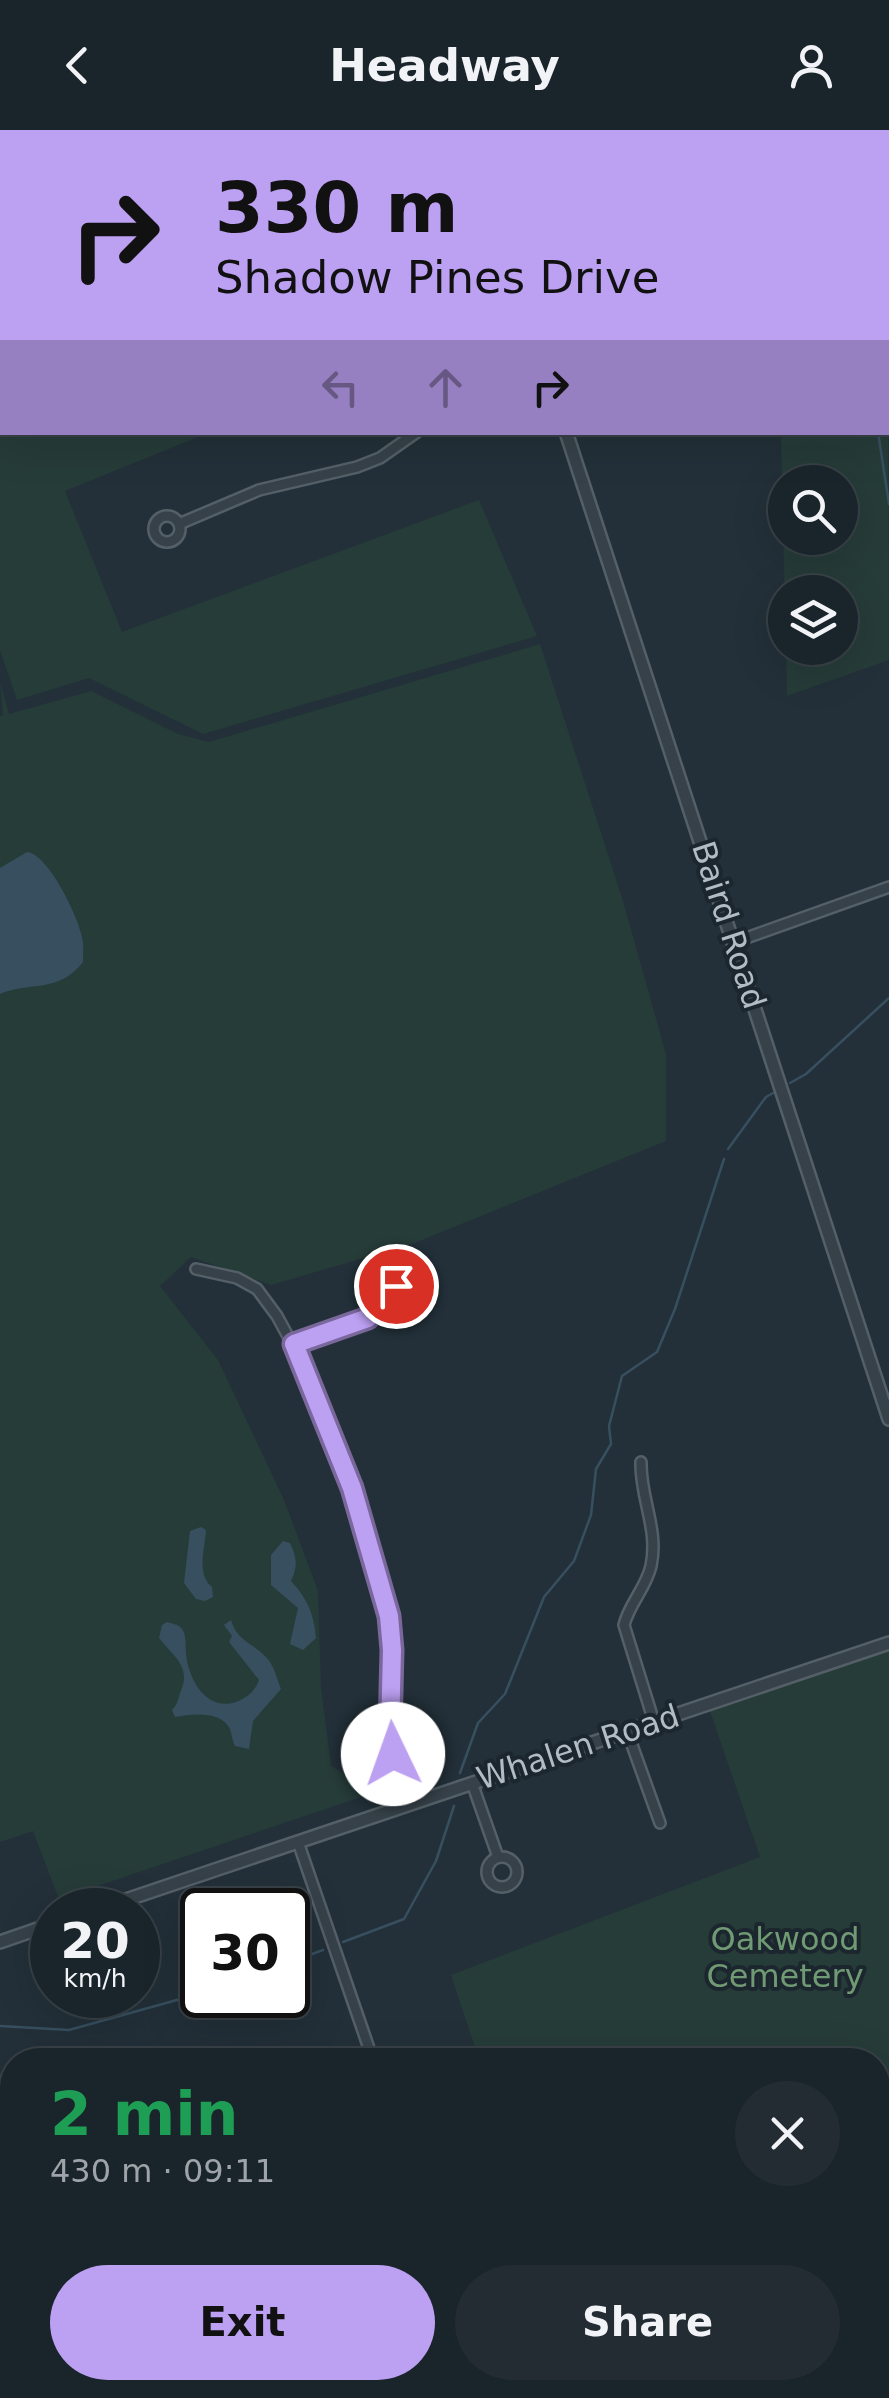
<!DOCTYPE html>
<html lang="en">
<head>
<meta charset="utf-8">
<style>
  :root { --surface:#1a242b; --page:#232c33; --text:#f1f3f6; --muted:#9fa4a9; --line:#384147; --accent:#bca0f2 }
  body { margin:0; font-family:"DejaVu Sans",sans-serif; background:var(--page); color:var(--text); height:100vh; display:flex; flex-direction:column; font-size:38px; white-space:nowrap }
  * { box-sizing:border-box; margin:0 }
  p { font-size:32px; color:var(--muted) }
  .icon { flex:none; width:55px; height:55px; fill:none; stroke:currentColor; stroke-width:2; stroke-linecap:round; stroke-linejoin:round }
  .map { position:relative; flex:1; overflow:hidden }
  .panel { position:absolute; left:0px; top:1918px; width:890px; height:352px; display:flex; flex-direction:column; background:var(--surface); border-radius:40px 40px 0 0; box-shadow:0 10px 40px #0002,0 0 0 2px var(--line) }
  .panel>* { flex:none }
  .hud { position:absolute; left:0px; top:0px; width:890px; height:305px; box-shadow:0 10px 40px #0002,0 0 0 2px var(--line); background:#bca0f2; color:#111; overflow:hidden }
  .fabs { position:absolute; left:768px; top:335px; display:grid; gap:20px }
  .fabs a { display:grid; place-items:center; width:90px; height:90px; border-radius:50%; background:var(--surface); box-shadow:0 10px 40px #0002,0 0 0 2px var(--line); font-size:50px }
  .speed { position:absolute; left:30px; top:1758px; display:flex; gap:20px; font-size:50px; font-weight:700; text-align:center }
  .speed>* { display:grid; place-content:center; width:130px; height:130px; border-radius:50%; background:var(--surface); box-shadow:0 10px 40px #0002,0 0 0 2px var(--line); line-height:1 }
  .speed small { font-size:25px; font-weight:400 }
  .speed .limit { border:5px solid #111; border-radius:15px; background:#fff; color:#111 }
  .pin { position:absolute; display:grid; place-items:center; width:85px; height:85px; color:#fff; margin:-42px; border:5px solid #fff; border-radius:50%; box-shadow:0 2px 10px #0007 }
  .me { position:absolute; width:110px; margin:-55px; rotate:357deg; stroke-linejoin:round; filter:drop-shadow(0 0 8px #0008) }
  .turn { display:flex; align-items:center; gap:35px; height:210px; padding:0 50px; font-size:45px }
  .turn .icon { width:130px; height:130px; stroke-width:2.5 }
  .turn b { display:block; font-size:70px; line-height:85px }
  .lanes { display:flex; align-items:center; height:95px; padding:0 50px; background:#0003; justify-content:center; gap:50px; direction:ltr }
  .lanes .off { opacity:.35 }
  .round { display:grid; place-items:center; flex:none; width:105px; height:105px; border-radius:52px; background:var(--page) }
  .summary { display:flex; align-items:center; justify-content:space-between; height:170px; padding:0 50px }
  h1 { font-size:60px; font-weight:700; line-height:75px; color:#1e9e55 }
  .action { display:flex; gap:20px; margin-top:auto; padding:20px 50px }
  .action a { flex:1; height:115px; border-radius:60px; background:var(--accent); color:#111; font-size:40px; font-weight:700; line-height:115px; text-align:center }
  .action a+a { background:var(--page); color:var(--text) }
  header { display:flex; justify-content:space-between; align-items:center; height:130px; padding:0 50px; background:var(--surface); font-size:45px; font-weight:700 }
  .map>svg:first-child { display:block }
  .green { fill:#263c39; fill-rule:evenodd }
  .water { fill:#374f5f }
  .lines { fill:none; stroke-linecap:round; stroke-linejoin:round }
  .stream { stroke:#374f5f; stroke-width:2.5 }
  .minor-casing { stroke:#545f67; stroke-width:14 }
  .tertiary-casing { stroke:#545f67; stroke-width:16 }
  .minor { stroke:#364149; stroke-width:9 }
  .tertiary { stroke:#364149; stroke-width:11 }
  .route-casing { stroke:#7a689d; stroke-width:25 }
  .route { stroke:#bca0f2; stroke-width:18 }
  .labels { text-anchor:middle; stroke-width:8; stroke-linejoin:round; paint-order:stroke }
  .street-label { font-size:32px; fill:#b1bcc5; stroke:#1c262e }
  .park-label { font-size:32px; fill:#709a73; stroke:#1c262e }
</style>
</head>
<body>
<header><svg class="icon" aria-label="back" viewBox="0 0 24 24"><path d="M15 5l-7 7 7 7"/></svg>Headway<svg class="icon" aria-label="person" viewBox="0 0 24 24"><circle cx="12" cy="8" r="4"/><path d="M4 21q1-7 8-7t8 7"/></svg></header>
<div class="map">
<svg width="889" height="2268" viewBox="0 0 889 2268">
  <rect width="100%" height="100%" fill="#233039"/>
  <!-- green -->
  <g class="green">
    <path d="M888,13L889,530L787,566L786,518H840V462H785V485L781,303L888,302ZM785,352H840V408H785Z"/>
    <polygon points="0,133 2,133 2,302 208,303 65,361 122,502 479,370 537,506 203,604 89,548 17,570 0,520"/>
    <polygon points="540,514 623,771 666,924 666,1011 412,1114 271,1155 191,1127 160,1156 218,1230 284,1370 318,1461 321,1558 331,1636 376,1662 59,1769 33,1701 0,1712 0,587 3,585 0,552 9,584 91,561 178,604 209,612"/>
    <polygon points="889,1521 889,2056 878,2060 878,1930 479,1930 451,1845 760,1727 710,1581"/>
    <polygon points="889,2091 889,2164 878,2174 878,2094"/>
  </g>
  <!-- water -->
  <g class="water">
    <path d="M27,722C48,724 78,786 82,807C84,815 83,824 83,832C58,864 30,851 0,864V738Z"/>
    <path d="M201,1397L206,1400C205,1418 196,1444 212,1457L213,1467L205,1471L196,1469L184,1453L190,1401Z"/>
    <path d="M283,1411L290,1413C297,1428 298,1436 291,1451C307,1468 314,1484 316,1508L303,1520L290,1514L298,1478L271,1455V1425Z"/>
    <path d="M231,1490C237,1511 253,1513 266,1527C274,1535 277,1549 281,1559L253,1591L249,1619L235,1616C232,1610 232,1605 230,1599C221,1580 191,1584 175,1587L172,1580C179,1573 178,1567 182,1558C190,1535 172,1525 159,1508L162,1495L167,1492C173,1494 178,1494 182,1499C187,1506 185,1514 186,1523C188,1549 206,1582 236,1572C247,1568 255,1561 259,1550L229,1512L232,1506L224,1495Z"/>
  </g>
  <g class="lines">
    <!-- stream -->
    <g class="stream">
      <polyline points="886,2 886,0"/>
      <polyline points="888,125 889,129"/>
      <polyline points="888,200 889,198"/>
      <polyline points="878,302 889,374"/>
      <polyline points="790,953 806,944 889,868"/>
      <polyline points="728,1019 766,967 773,963"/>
      <polyline points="460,1643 478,1593 505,1564 544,1467 574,1431 591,1385 596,1339 611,1314 609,1296 622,1246 657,1222 675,1179 724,1029"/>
      <polyline points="343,1812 404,1789 436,1731 454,1676"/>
      <polyline points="288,1833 323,1820"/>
      <polyline points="0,1896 69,1900 202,1863"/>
    </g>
    <!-- minor casing -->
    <g class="minor-casing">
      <g id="minor">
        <polyline points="121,2 123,0"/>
        <circle cx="167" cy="399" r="13"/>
        <polyline points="179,394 259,360 357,337 380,328 417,302"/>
        <polyline points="735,812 889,757"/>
        <polyline points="196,1139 237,1148 257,1159 277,1186 309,1245 352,1358 389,1486 392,1520 390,1602 407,1675"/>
        <polyline points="294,1215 368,1188 396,1156"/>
        <path d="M641,1332C640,1368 659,1399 651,1436C646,1458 629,1474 624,1495L654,1592"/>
        <polyline points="627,1601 660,1693"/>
        <polyline points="472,1653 498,1727"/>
        <polyline points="298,1712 373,1930"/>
        <circle cx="502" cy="1742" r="15"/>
        <polyline points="0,2064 12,2068"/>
        <polyline points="0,2265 22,2258"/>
      </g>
    </g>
    <!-- tertiary casing -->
    <g class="tertiary-casing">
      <g id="tertiary">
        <polyline points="464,0 465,2"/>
        <polyline points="566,302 889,1289"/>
        <polyline points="96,1780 889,1513"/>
        <polyline points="0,1812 52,1794"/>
      </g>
    </g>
    <!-- minor -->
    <use href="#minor" class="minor"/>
    <!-- tertiary -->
    <use href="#tertiary" class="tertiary"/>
  </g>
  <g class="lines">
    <!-- route casing -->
    <g class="route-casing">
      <polyline id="route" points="393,1624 390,1602 392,1520 389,1486 352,1358 294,1214 368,1188 389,1160 396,1156"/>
    </g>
    <!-- route -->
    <use href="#route" class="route"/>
  </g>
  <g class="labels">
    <!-- street labels -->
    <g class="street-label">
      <text transform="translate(729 795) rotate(72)" y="11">Baird Road</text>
      <text transform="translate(578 1617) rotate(-18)" y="11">Whalen Road</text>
    </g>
    <!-- park labels -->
    <g class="park-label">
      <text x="785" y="1820">Oakwood<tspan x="785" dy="37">Cemetery</tspan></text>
    </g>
  </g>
</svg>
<div class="fabs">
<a><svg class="icon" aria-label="search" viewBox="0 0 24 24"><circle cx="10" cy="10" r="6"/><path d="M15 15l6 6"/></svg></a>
<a><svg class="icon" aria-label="layers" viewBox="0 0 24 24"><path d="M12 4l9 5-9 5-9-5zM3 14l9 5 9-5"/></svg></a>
</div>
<div class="speed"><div>20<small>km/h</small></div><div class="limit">30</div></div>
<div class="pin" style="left:396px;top:1156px;background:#d93025"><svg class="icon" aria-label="arrive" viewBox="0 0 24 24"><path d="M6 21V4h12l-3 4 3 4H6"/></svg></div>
<svg class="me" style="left:393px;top:1624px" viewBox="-20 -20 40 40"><circle r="19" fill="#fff"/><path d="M0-13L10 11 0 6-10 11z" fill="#bca0f2"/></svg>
<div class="hud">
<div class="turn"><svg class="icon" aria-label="right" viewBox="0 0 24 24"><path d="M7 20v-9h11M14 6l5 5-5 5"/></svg><div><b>330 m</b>Shadow Pines Drive</div></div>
<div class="lanes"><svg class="icon off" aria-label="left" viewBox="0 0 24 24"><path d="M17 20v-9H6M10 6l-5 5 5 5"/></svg><svg class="icon off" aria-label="ahead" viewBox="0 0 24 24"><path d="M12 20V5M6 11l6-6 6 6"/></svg><svg class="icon" aria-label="right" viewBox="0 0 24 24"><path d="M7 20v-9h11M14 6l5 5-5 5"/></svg></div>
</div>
<section class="panel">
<div class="summary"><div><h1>2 min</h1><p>430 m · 09:11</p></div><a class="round"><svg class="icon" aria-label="close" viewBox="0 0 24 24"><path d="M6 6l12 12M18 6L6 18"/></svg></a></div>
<div class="action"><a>Exit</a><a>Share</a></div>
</section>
</div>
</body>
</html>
